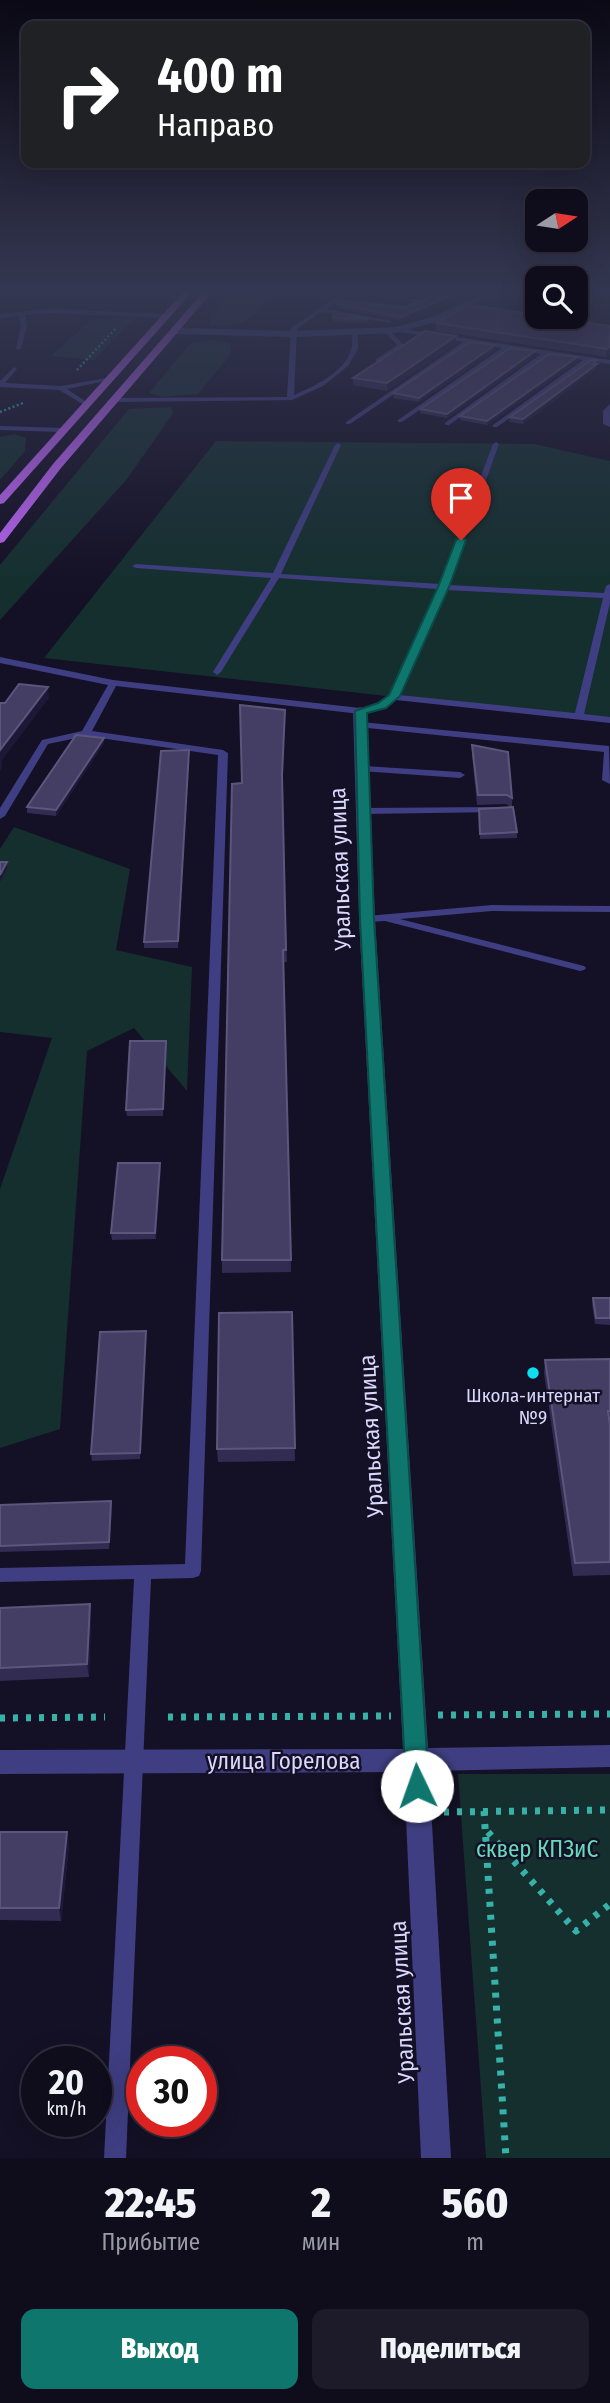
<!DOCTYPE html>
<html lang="ru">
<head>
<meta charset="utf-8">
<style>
  :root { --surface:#0f0c1c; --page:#1d1a29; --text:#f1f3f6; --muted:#9b9ba3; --line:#2f2c3b; --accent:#0f766e }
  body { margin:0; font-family:"Fira Sans Condensed",sans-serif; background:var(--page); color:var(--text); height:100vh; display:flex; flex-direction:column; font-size:26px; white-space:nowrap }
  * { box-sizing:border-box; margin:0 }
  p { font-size:23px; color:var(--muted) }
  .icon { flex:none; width:38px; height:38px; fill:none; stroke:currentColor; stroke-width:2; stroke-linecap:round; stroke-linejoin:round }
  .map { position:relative; height:2158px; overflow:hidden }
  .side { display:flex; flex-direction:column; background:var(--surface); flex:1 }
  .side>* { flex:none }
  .guide { position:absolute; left:21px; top:21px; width:569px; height:147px; border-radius:14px; box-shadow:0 7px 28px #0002,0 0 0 2px var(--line); background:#202124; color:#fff; overflow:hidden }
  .needle { width:46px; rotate:78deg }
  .buttons { position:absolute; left:525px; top:189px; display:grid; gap:14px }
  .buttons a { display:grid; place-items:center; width:63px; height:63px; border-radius:14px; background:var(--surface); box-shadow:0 7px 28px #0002,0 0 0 2px var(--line); font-size:35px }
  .speed { position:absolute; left:21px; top:2046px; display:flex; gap:14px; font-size:35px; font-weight:700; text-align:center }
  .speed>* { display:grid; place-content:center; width:91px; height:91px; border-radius:50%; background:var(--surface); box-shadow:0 7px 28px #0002,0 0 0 2px var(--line); line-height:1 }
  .speed small { font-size:18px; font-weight:400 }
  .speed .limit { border:10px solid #d22; background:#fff; color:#111 }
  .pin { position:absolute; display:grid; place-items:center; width:60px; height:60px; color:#fff; margin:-72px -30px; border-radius:50% 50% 50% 0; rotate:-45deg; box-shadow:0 0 7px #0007 }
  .pin .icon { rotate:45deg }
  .me { position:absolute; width:77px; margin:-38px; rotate:357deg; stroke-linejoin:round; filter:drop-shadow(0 0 5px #0008) }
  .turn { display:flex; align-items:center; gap:24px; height:147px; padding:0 21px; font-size:32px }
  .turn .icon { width:91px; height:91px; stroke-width:2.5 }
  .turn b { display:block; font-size:49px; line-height:60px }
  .eta { display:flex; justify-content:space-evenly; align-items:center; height:119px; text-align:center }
  .eta b { font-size:42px; font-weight:800; line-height:49px }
  .cta { display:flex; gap:14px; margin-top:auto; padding:14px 21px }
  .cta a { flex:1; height:80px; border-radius:14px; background:var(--accent); color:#fff; font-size:28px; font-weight:800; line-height:80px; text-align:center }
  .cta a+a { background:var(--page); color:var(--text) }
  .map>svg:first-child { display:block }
  .green { fill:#142f2e }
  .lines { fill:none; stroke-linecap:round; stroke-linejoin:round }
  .path-far1 { stroke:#36b2a8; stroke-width:2.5; stroke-dasharray:2 2.5; stroke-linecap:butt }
  .path { stroke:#36b2a8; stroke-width:7; stroke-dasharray:5 8; stroke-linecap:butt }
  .service { fill:#3f3e82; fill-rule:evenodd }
  .minor { fill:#3f3e82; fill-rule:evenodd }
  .tertiary { fill:#3f3e82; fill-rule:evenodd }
  .primary { fill:#bd64f7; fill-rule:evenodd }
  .wall { fill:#322b52 }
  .shaded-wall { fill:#1e1838 }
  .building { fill:#443d64; stroke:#5c567c; stroke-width:2 }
  .route { fill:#0f766e; stroke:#0a4d48; stroke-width:2 }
  .poi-dot { fill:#0ee0f2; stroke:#141025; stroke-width:2.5 }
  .labels { text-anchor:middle; stroke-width:5; stroke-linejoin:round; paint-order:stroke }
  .poi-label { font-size:19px; fill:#dbd7fd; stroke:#141025 }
  .near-street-label { font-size:23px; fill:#dbd7fd; stroke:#141025 }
  .near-park-label { font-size:23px; fill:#66daba; stroke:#141025 }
</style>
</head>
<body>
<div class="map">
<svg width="610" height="2158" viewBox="0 0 610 2158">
  <rect width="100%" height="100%" fill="#141025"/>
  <!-- green -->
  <g class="green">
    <path d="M232,291H273C251,318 248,328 210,325L211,314Z"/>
    <polygon points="137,316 94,360 51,356 91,320"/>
    <polygon points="213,340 231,343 230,355 198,394 163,397 149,393 190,344"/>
    <polygon points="171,407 173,413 127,479 0,620 0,565 129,409"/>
    <polygon points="14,434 26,438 25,451 0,480 0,437"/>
    <polygon points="216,441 534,444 610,461 610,721 44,658"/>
    <polygon points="14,827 130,869 116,950 192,967 187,1091 134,1028 87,1051 60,1429 0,1448 0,1189 52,1038 0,1032 0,849"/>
    <polygon points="458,1774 610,1774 610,2158 486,2158"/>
  </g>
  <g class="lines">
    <!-- path-far1 -->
    <g class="path-far1">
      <polyline points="77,370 116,328"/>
      <polyline points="0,412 23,403"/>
    </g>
    <!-- path -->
    <g class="path">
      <polyline points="438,1715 610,1714"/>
      <polyline points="168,1717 391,1716"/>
      <polyline points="0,1718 105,1717"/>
      <polyline points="484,1811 506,2158"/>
      <polyline points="444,1812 610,1810"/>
      <polyline points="488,1832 576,1931 610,1904"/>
    </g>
    <!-- service -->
    <g class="service">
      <polygon points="156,291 165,291 185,299 180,300"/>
      <path d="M350,291H359L342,299L404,306L413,302L363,291C380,291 409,302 421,299C431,297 438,291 449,291L405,310L336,302L326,309L393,321L390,323L321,312L297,329L294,395C314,386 344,373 351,350C353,345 352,338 352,333L355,331L358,333V349L348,366L323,386L292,400L114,402L111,400L114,398L287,397L291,328L333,299Z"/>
      <polygon points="51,309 166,314 169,316 166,318 51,313 25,315 27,325 21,349 16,350 21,325 19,316 0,318 0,314"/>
      <polygon points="396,328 610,360 610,364 590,361 497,427 493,427 493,425 583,360 548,355 449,425 445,425 445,423 541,354 509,349 402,422 398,422 398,420 502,348 469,343 350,424 346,424 346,422 463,342 394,331"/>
      <polygon points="385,330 389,330 404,345 380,361 376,361 376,359 397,345 385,332"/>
      <polygon points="14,367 17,369 5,383 61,386 107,378 110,380 67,389 88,403 89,404 86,406 59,390 0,387 0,381"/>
      <polygon points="610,404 610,427 603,424 603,411"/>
      <polygon points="0,426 63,428 66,430 63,432 0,430"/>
      <path d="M496,442L499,444L448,585L604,593L606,586L610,584V603L584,714L610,717V723L396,700L385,708L360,714L116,686L92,731L223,750L228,753L201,1571L199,1576L193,1578L151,1579L126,2158H104L134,1579L0,1582V1568L185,1564L218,755L86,736L48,744L5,816L0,819V808L42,740L82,731L108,685L0,663V657L113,680L360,708L379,704L390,696L438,589L279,578L221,672L217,675L213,672L271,578L136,568L132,566L136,564L273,573L335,445L338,443L341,445L281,574L440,584L493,444ZM446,590L603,598L575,713L399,695Z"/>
      <polygon points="361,722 609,746 610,784 602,780 604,752 358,727 356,725"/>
      <polygon points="364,766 460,772 465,775 460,778 361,771 361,767"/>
      <polygon points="494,807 499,810 498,812 365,814 360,811 365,808"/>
      <polygon points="492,905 610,906 610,912 492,911 400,919 584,966 586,968 584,970 580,971 385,921 367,922 362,919 367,916"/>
    </g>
    <!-- minor -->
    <polygon class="minor" points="360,707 367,711 375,919 428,1748 610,1745 610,1767 429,1771 451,2158 421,2158 404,1772 0,1774 0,1750 403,1749 359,919 353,711"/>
    <!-- tertiary -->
    <polygon class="tertiary" points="490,291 501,291 438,321 396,333 293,337 175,334 171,331 175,328 293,331 396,327 432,317"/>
    <!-- primary -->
    <g class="primary">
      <polygon points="184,291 193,291 4,503 0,504 0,495"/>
      <polygon points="204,291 213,291 61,468 4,542 0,543 0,533 53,464"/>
    </g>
  </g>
  <!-- wall -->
  <g class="wall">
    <polygon points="381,291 435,291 416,297"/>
    <polygon points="337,304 406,308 401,321 337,308"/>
    <polygon points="333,318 368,318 367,323 333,322"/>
    <polygon points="436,323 610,326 606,357 436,331"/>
    <polygon points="456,344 387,391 353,385 353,378"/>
    <polygon points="495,350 419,402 393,398 393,393"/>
    <polygon points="534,356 447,418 420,413 420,409"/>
    <polygon points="577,357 576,362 487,425 460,420 460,416"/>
    <polygon points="597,360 597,368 523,424 509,422 510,417"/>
    <polygon points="285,710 282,784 287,962 283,962 291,1272 222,1273 222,1260 242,783"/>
    <polygon points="104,743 56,816 27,813 27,807"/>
    <polygon points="472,745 512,798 512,807 517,832 517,838 480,839 479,809 511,807 506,804 477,805 472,755"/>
    <polygon points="189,750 178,948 144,948 144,942"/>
    <polygon points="166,1047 163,1116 127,1116 126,1110"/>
    <polygon points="160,1163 156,1239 112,1240 111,1233"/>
    <polygon points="593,1298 610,1298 610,1325 595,1324 592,1304"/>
    <polygon points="292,1312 295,1461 218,1462 217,1449"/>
    <polygon points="146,1338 140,1459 92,1461 91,1454"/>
    <polygon points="610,1359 610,1575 573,1576 544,1373 545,1360"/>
    <polygon points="111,1501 112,1508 109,1549 0,1552 0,1505"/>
    <polygon points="0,1608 91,1617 89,1677 0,1681"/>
    <polygon points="0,1832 69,1845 61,1921 0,1920"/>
  </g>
  <!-- shaded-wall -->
  <g class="shaded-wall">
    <polygon points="422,291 435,291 416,297 416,293"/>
    <polygon points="461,291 470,291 401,321 401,317"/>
    <polygon points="456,336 456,344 387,391 387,383"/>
    <polygon points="495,345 495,350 419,402 419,398"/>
    <polygon points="610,346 610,354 606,357 607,349"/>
    <polygon points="535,351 534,356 447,418 447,414"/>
    <polygon points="577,357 576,362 487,425 487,421"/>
    <polygon points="597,360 597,368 523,424 523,419"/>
    <polygon points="48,687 49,698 2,760 2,768 0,771 0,750"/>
    <polygon points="104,738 104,743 56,816 56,810"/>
    <polygon points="189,750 189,756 178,948 178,941"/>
    <polygon points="7,862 7,868 0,882 0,875"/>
    <polygon points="160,1163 161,1169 156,1239 155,1233"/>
    <polygon points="146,1331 146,1338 140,1459 140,1453"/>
    <polygon points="111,1501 112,1508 109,1549 109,1542"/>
    <polygon points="90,1604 91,1617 89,1677 87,1664"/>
    <polygon points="67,1832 69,1845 61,1921 59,1908"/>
  </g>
  <!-- building -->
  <g class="building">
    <polygon points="442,291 461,291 401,317 337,304 338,301 406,308"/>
    <polygon points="468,305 537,315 537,317 546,317 610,326 610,346 607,349 436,323"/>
    <polygon points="334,313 368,318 367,319 333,318"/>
    <polygon points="425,331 456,336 387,383 353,378"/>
    <polygon points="470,342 495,345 419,398 393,393"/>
    <polygon points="510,348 535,351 447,414 420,409"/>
    <polygon points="549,354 577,357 487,421 460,416"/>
    <polygon points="591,360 597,360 593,364 597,364 523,419 510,417"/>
    <polygon points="19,684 48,687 0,750 0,703 5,703"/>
    <polygon points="240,705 285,710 282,775 286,950 283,950 291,1260 222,1260 232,784 242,783"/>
    <polygon points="76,735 104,738 56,810 27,807"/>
    <polygon points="472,745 508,752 512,798 507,795 478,795"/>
    <polygon points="189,750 178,941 144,942 161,751"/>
    <polygon points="513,807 517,832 480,834 479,809"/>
    <polygon points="0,862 7,862 0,875"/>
    <polygon points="130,1041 166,1041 163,1109 126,1110"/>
    <polygon points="118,1163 160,1163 155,1233 111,1233"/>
    <polygon points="593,1298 610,1298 610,1318 596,1318"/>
    <polygon points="292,1312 295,1448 217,1449 219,1313"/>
    <polygon points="146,1331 140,1453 91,1454 100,1332"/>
    <polygon points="610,1359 610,1411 608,1411 610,1425 610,1562 575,1563 545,1360"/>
    <polygon points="111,1501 109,1542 0,1546 0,1505"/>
    <polygon points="90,1604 87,1664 0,1668 0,1608"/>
    <polygon points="0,1832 67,1832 59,1908 0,1908"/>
  </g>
  <!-- sky -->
  <linearGradient id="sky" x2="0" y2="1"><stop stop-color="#0b0914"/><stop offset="0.49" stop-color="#343751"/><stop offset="1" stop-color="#343751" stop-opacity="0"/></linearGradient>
  <rect width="610" height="593" fill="url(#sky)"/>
  <!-- route -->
  <polygon class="route" points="461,537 466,540 449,587 400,696 386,708 367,713 374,919 429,1786 426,1794 417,1797 409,1794 406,1786 360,919 355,711 378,703 389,695 438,587 456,540"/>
  <!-- markers -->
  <circle class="poi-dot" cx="533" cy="1373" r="7"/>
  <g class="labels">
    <!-- poi labels -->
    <g class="poi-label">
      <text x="533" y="1402">Школа-интернат<tspan x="533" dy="22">№9</tspan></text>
    </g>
    <!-- near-street labels -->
    <g class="near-street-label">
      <text transform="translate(340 869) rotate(-92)" y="8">Уральская улица</text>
      <text transform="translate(371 1436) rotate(-93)" y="8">Уральская улица</text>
      <text x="284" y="1769">улица Горелова</text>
      <text transform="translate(402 2002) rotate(-93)" y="8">Уральская улица</text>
    </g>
    <!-- near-park labels -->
    <g class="near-park-label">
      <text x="537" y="1857">сквер КПЗиС</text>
    </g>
  </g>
</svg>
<div class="buttons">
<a><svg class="needle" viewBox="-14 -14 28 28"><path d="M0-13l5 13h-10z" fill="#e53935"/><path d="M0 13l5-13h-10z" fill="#9b9ba3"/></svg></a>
<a><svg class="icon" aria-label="search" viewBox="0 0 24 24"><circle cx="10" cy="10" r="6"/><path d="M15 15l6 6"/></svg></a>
</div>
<div class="speed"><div>20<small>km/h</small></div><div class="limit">30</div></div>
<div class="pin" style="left:461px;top:540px;background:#d93025"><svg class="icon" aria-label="arrive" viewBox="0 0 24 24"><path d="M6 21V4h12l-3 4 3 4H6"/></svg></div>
<svg class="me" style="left:417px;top:1786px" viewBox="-20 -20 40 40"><circle r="19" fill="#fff"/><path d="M0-13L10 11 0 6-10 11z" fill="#0f766e"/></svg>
<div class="guide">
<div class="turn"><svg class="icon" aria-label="right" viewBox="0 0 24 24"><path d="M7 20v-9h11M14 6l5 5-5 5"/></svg><div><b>400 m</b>Направо</div></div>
</div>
</div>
<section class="side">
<div class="eta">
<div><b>22:45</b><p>Прибытие</p></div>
<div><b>2</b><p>мин</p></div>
<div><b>560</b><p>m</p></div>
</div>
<div class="cta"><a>Выход</a><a>Поделиться</a></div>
</section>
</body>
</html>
